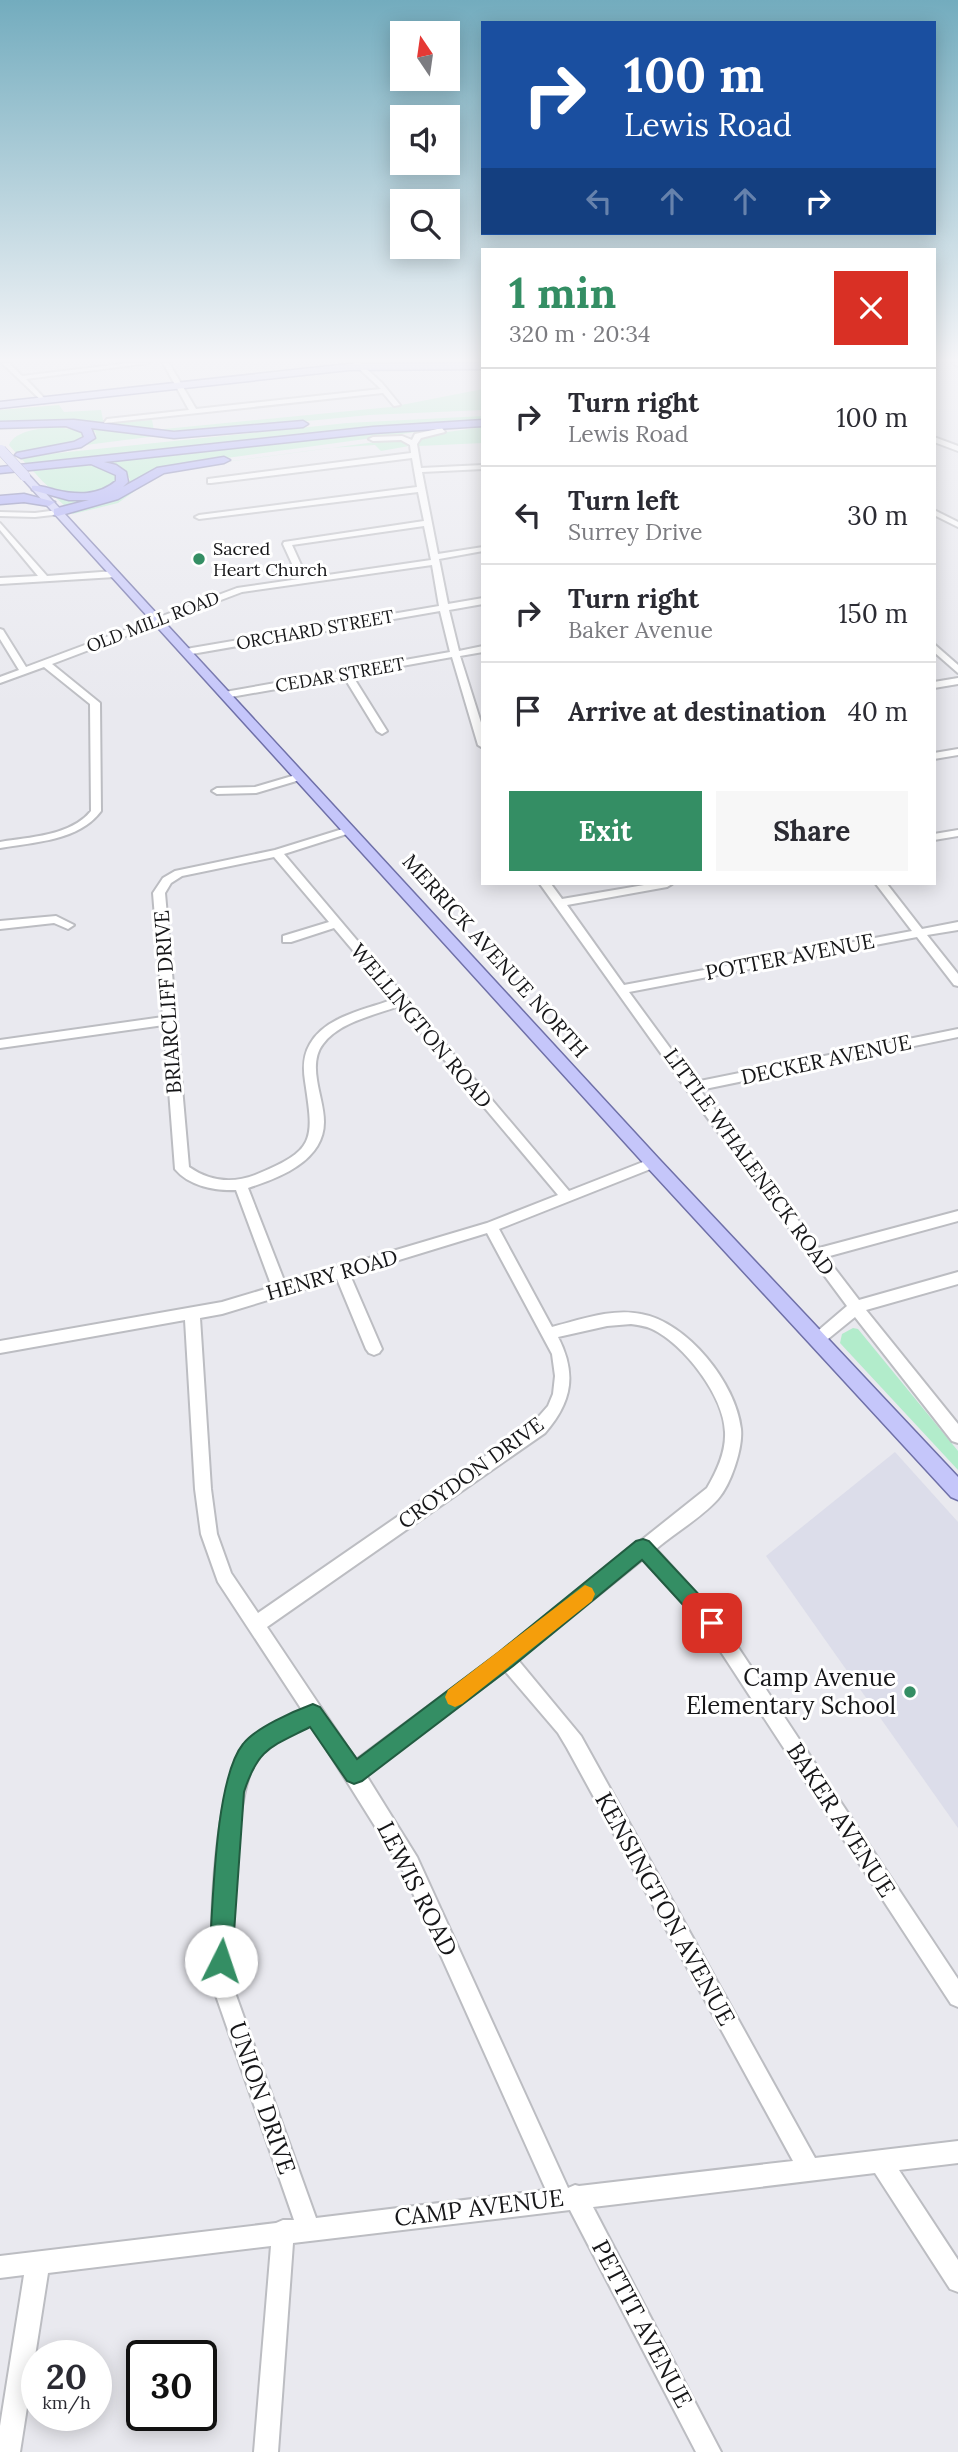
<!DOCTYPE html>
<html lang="en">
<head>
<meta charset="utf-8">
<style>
  :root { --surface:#fff; --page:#f7f7f7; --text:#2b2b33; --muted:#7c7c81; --line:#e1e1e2; --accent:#348e64 }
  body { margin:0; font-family:Lora,serif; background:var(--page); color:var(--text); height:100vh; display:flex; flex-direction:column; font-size:26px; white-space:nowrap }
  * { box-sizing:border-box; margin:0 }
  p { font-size:23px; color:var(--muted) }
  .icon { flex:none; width:38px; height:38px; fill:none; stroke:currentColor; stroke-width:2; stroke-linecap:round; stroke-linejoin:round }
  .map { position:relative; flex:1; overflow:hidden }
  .sheet { position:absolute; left:481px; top:248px; width:455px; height:637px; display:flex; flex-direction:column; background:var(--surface); border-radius:0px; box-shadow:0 4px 18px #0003 }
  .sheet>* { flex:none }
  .hud { position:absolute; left:481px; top:21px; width:455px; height:214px; border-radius:0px; box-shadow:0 4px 18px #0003; background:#1a4fa0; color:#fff; overflow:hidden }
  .needle { width:46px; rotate:347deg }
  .controls { position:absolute; left:390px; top:21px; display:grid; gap:14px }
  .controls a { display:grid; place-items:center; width:70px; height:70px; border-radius:0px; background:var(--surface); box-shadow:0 4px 18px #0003; font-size:35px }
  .speed { position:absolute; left:21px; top:2340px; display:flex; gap:14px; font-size:35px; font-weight:700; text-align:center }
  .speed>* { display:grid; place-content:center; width:91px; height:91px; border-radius:50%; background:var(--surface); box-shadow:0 4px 18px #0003; line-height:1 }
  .speed small { font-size:18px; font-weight:400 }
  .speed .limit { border:4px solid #111; border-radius:10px; background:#fff; color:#111 }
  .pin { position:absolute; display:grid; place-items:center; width:60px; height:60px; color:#fff; margin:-30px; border-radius:14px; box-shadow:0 4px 10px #0006 }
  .me { position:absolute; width:77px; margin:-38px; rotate:4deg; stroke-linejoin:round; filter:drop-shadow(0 0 5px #0008) }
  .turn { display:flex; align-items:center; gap:24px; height:147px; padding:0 28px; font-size:32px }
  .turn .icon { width:91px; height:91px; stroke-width:2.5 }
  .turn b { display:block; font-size:49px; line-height:60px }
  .lanes { display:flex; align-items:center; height:66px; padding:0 28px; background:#0003; justify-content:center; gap:35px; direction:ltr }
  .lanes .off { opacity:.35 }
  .round { display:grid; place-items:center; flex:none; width:74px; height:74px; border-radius:0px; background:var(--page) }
  .summary { display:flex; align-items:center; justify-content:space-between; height:119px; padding:0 28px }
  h1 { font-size:42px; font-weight:800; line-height:52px; color:var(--accent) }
  .primary-button { display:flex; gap:14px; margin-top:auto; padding:14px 28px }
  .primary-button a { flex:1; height:80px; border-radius:0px; background:var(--accent); color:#fff; font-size:28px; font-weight:800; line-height:80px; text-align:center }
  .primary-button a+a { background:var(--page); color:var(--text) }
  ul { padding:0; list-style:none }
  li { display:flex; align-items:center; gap:21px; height:98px; padding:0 28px; border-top:2px solid var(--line) }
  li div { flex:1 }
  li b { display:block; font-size:26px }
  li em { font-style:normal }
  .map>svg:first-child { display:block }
  .built { fill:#dcddea }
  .green { fill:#b2eccb }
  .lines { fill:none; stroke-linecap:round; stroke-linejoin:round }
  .minor-casing { stroke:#bcbdc2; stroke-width:4 }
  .major-casing { stroke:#6f70a8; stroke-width:3 }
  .highway-casing { stroke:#6f70a8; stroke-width:3 }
  .minor { fill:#fff; fill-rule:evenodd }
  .major { fill:#c5c6fa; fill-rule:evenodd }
  .highway { fill:#9fa0f6; fill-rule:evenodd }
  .major-bridge-casing { stroke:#6f70a8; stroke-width:11; stroke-linecap:butt }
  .major-bridge { stroke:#c5c6fa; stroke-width:10 }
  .route { fill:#348e64; stroke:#225c41; stroke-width:2 }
  .slow { fill:#f59e0b }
  .poi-dot { fill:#348e64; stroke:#fff; stroke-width:2.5 }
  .labels { text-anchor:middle; stroke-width:6; stroke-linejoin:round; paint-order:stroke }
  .far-poi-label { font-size:18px; fill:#161618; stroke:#fff; text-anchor:start }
  .far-street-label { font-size:18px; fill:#161618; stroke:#fff }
  .street-label { font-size:21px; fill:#161618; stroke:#fff }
  .near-poi-label { font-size:24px; fill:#161618; stroke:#fff; text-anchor:end }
  .near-street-label { font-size:24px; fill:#161618; stroke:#fff }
</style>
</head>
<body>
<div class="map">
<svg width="958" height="2452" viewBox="0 0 958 2452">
  <rect width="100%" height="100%" fill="#e9e9ef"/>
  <!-- built -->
  <polygon class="built" points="895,1452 958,1522 958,1828 766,1556"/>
  <!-- green -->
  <g class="green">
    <polygon points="483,389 483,410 369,415 173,434 86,422 0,423 0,410 59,405 64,412 101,410 103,420 112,423 152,420 154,430 391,407"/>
    <polygon points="483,416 483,420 373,428 27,465 20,457 347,423"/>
    <path d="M58,427L86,432L87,437L65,446L16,453L9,445C15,430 42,428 58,427Z"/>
    <polygon points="98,427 156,436 86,445 84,444 95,437 96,433 91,429"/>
    <polygon points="483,427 483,443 419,446 418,441 426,435"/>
    <path d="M431,430L160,467L119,492L65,506L55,497C76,499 116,495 130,479L120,467L108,462L396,431Z"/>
    <polygon points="398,439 409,441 409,446 381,451 375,445 329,448 179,468 153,478 118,503 73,514 71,512 116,500 158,473 180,468"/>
    <path d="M80,466H95L117,473L120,480C104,495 74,501 53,490C45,485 39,477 33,471Z"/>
    <polygon points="853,1328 858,1329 958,1451 958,1470 840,1343 842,1334"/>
  </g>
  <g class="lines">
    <!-- minor casing -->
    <g class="minor-casing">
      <g id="minor">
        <polygon points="2,363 9,363 22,376 130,363 149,363 26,379 46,400 44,403"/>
        <polygon points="163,363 169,363 196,409 381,389 353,363 360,363 382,383 400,405 394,406 383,393 104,423 107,419 189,410"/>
        <polygon points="953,363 958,363 958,366"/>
        <path d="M442,428L445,432L421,438L417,444L421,468L483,465V469L422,472L438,554L483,547V551L439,559L448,604L483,598V604L449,610L459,651L483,646V652L460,656L483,729V748L478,745L452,657L352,675L387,731L382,734L377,731L344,677L225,698L220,695L225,692L450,652L440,611L186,655L181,652L186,649L439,606L432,565L242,592L52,664L100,703L101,811C79,841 34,842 0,848V842C29,837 71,836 91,811L90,704L44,667L0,683V677L19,670L0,639V629L3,630L26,667L237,588L299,579L283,544L284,542L424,521L418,492L199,519L195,517L199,515L417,487L412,458L211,483H208V479L411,453L410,445L401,440L373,441L369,439L373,437L402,436L412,440L415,434ZM424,526L431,560L307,578L292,545Z"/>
        <polygon points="934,437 958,446 958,451 934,442"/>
        <polygon points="58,510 61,510 61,514 35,517 0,516 0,512 35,513"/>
        <polygon points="934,510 958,522 958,527 934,515"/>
        <polygon points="0,523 47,576 115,571 119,574 115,577 0,584 0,578 38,576 0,530"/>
        <polygon points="934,644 958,665 958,673 934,652"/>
        <polygon points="958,678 958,684 934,688 934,682"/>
        <polygon points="958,749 958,755 934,759 934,753"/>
        <polygon points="299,774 303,775 303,779 256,793 217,794 212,791 217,788 255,787"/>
        <path d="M349,827L354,830L353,832L284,854L569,1191L648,1160H658L660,1163L658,1166L499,1229L552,1327C580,1320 611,1308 641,1314C687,1322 736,1383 741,1429C743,1448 731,1484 718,1499C702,1517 675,1533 656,1549L718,1617L958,1979V2007L951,2004L706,1629L643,1559L518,1660L581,1736L815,2158L958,2141V2163L899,2170L958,2260V2292L950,2289L875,2173L593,2207L721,2452H696L570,2210L293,2243L278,2452H254L271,2246L48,2273L20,2452H0V2426L24,2275L0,2278V2256L276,2223L283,2220H294L213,1987C209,1934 213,1772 252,1737L302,1710L218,1582L201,1534L195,1489L185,1320L0,1353V1341L222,1302L272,1287L236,1190C215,1191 189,1186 175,1169L164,1025L0,1048V1040L163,1017L153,893L163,878L175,871L275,850ZM274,857L329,922L283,936V942H291L334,928L394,999C365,1010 326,1016 310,1044C303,1056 303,1068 305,1081C314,1141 316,1150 255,1175C232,1184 209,1181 189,1167L165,893L171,883L182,876ZM399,1006L558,1195L487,1223L285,1283L248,1188C279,1178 324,1161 324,1122C324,1108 319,1094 317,1080C315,1068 315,1054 323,1044C339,1022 375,1015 399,1006ZM487,1233L552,1354L555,1376L553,1394L548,1406L533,1423L258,1613L231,1573L217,1534L211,1489L200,1318L222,1314L337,1279L366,1349L369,1353L374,1355L379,1353L382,1349L350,1275ZM631,1324C638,1325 646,1326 652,1329C684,1344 724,1396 725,1432C726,1452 717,1471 707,1488L500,1653L356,1760L267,1627L545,1433C572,1402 577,1374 558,1337L607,1326ZM505,1671L558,1733L567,1748L793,2161L579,2186L575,2185L568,2188L417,1857L366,1775ZM311,1724L403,1871L546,2190L316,2218L233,1987C230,1941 233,1795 257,1758C268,1741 293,1733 311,1724Z"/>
        <polygon points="958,830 958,836 934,840 934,834"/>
        <polygon points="540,884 551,884 562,899 650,884 672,884 667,887 567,905 624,985 912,931 876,884 887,884 922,929 958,922 958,930 927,935 958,974 958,986 954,985 917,937 629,992 695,1082 958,1029 958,1037 700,1090 819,1248 958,1211 958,1221 826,1257 859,1300 958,1272 958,1284 866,1310 958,1424 958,1443 952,1441 855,1317 823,1343 818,1345 813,1343 811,1339 813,1335 847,1306 692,1097"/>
        <polygon points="56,916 74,925 68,929 54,923 0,929 0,921"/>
      </g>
    </g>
    <!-- major casing -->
    <g class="major-casing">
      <g id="major">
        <polygon points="483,363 483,369 349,370 0,408 0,402 349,364"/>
        <polygon points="22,474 28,474 659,1159 958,1477 958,1500 951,1497 647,1167 22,478"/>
      </g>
    </g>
    <!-- highway casing -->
    <g class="highway-casing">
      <g id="highway">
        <polygon points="74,420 174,432 303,421 308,424 303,427 174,438 91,428 95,438 81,447 21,458 15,455 17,453 74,442 84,437 82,432 66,426 0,428 0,422"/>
        <path d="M483,420V426L373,433L104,462L116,465L126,472L128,482L123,487L157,468L224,457L230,460L224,463L164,473L118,499L58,516L54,515V509L89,500H69L32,490V486C40,485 47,488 55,490C77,495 98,496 116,481V475L91,464L0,473V467L373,427Z"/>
        <polygon points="24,494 55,502 49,506 24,502 0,504 0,496"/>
      </g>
    </g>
    <!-- minor -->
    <use href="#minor" class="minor"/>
    <!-- major -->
    <use href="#major" class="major"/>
    <!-- highway -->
    <use href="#highway" class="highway"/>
    <!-- major-bridge casing -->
    <g class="major-bridge-casing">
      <polyline id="major-bridge" points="1,450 25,476"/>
    </g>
    <!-- major-bridge -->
    <use href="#major-bridge" class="major-bridge"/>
  </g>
  <!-- sky -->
  <linearGradient id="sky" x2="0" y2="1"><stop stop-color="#73acbe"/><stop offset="0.51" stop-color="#f5f5f8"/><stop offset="1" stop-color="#f5f5f8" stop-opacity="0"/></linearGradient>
  <rect width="958" height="706" fill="url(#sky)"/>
  <!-- route -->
  <path class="route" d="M643,1539L649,1541L719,1616L722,1623L719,1629L712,1632L705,1629L642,1560L513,1666L362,1781L354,1784L347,1781L310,1727C271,1747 258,1748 244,1792L232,1961L229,1969L221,1973L213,1969L209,1961C213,1911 214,1780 243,1744C255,1728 294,1711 313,1704L320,1707L357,1759L499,1652L636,1541Z"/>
  <!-- slow -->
  <polygon class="slow" points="585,1585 592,1588 595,1594 592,1601 462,1704 455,1707 448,1704 445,1697 448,1690"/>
  <!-- markers -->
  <g class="poi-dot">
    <circle cx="199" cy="559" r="7"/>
    <circle cx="910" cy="1692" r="7"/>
  </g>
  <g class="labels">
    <!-- far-poi labels -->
    <g class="far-poi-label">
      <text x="213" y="555">Sacred<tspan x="213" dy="21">Heart Church</tspan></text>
    </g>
    <!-- far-street labels -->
    <g class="far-street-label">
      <text transform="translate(153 622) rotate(-21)" y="6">OLD MILL ROAD</text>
      <text transform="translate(315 630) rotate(-10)" y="6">ORCHARD STREET</text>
      <text transform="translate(340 675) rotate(-10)" y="6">CEDAR STREET</text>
    </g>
    <!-- street labels -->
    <g class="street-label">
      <text transform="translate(495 956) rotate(48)" y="7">MERRICK AVENUE NORTH</text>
      <text transform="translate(790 957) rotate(-11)" y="7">POTTER AVENUE</text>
      <text transform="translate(168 1002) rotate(-94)" y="7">BRIARCLIFF DRIVE</text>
      <text transform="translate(421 1026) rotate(50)" y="7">WELLINGTON ROAD</text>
      <text transform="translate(826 1060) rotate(-12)" y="7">DECKER AVENUE</text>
      <text transform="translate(749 1162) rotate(54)" y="7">LITTLE WHALENECK ROAD</text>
      <text transform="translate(332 1275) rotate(-16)" y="7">HENRY ROAD</text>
      <text transform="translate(471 1473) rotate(-36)" y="7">CROYDON DRIVE</text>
    </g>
    <!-- near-poi labels -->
    <g class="near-poi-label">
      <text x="896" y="1686">Camp Avenue<tspan x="896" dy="28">Elementary School</tspan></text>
    </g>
    <!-- near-street labels -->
    <g class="near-street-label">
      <text transform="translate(841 1820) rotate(57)" y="8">BAKER AVENUE</text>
      <text transform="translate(417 1889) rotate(63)" y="8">LEWIS ROAD</text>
      <text transform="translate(665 1909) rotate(61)" y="8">KENSINGTON AVENUE</text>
      <text transform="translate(262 2098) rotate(71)" y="8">UNION DRIVE</text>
      <text transform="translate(479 2208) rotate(-7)" y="8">CAMP AVENUE</text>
      <text transform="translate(642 2324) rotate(62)" y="8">PETTIT AVENUE</text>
    </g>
  </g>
</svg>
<div class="controls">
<a><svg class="needle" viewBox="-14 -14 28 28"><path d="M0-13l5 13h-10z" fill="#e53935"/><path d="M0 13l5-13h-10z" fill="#7c7c81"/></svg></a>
<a><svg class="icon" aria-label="sound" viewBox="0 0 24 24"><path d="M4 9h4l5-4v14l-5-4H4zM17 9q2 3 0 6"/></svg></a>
<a><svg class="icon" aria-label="search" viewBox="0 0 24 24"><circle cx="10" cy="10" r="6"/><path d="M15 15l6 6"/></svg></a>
</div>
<div class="speed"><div>20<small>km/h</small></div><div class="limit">30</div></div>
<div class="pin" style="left:712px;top:1623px;background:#d93025"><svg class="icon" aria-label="arrive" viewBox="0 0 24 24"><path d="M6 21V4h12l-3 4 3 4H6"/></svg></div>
<svg class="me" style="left:221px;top:1961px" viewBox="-20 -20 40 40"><circle r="19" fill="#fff"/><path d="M0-13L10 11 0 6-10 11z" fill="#348e64"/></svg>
<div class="hud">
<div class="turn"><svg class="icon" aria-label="right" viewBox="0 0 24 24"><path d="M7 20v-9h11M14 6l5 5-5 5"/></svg><div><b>100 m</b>Lewis Road</div></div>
<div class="lanes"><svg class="icon off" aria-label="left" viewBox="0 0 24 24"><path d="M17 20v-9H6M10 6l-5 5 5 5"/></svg><svg class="icon off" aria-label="ahead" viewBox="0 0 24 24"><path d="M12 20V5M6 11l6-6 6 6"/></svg><svg class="icon off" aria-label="ahead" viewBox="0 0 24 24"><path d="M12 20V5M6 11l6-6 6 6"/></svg><svg class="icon" aria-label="right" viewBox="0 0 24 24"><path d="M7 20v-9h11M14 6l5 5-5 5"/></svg></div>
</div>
<section class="sheet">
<div class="summary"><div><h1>1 min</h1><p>320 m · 20:34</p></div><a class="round" style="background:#d93025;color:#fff"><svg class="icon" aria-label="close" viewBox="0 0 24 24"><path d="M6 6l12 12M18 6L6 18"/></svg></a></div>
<ul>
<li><svg class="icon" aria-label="right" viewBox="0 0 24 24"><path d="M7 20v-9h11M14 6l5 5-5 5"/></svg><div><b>Turn right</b><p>Lewis Road</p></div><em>100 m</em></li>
<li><svg class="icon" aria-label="left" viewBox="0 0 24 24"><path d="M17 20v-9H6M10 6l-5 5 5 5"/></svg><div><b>Turn left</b><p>Surrey Drive</p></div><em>30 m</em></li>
<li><svg class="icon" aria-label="right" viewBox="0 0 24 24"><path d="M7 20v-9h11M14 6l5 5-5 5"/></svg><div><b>Turn right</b><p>Baker Avenue</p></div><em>150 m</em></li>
<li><svg class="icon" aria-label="arrive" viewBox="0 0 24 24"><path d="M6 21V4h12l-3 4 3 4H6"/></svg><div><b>Arrive at destination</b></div><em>40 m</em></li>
</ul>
<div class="primary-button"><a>Exit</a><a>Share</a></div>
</section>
</div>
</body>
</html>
